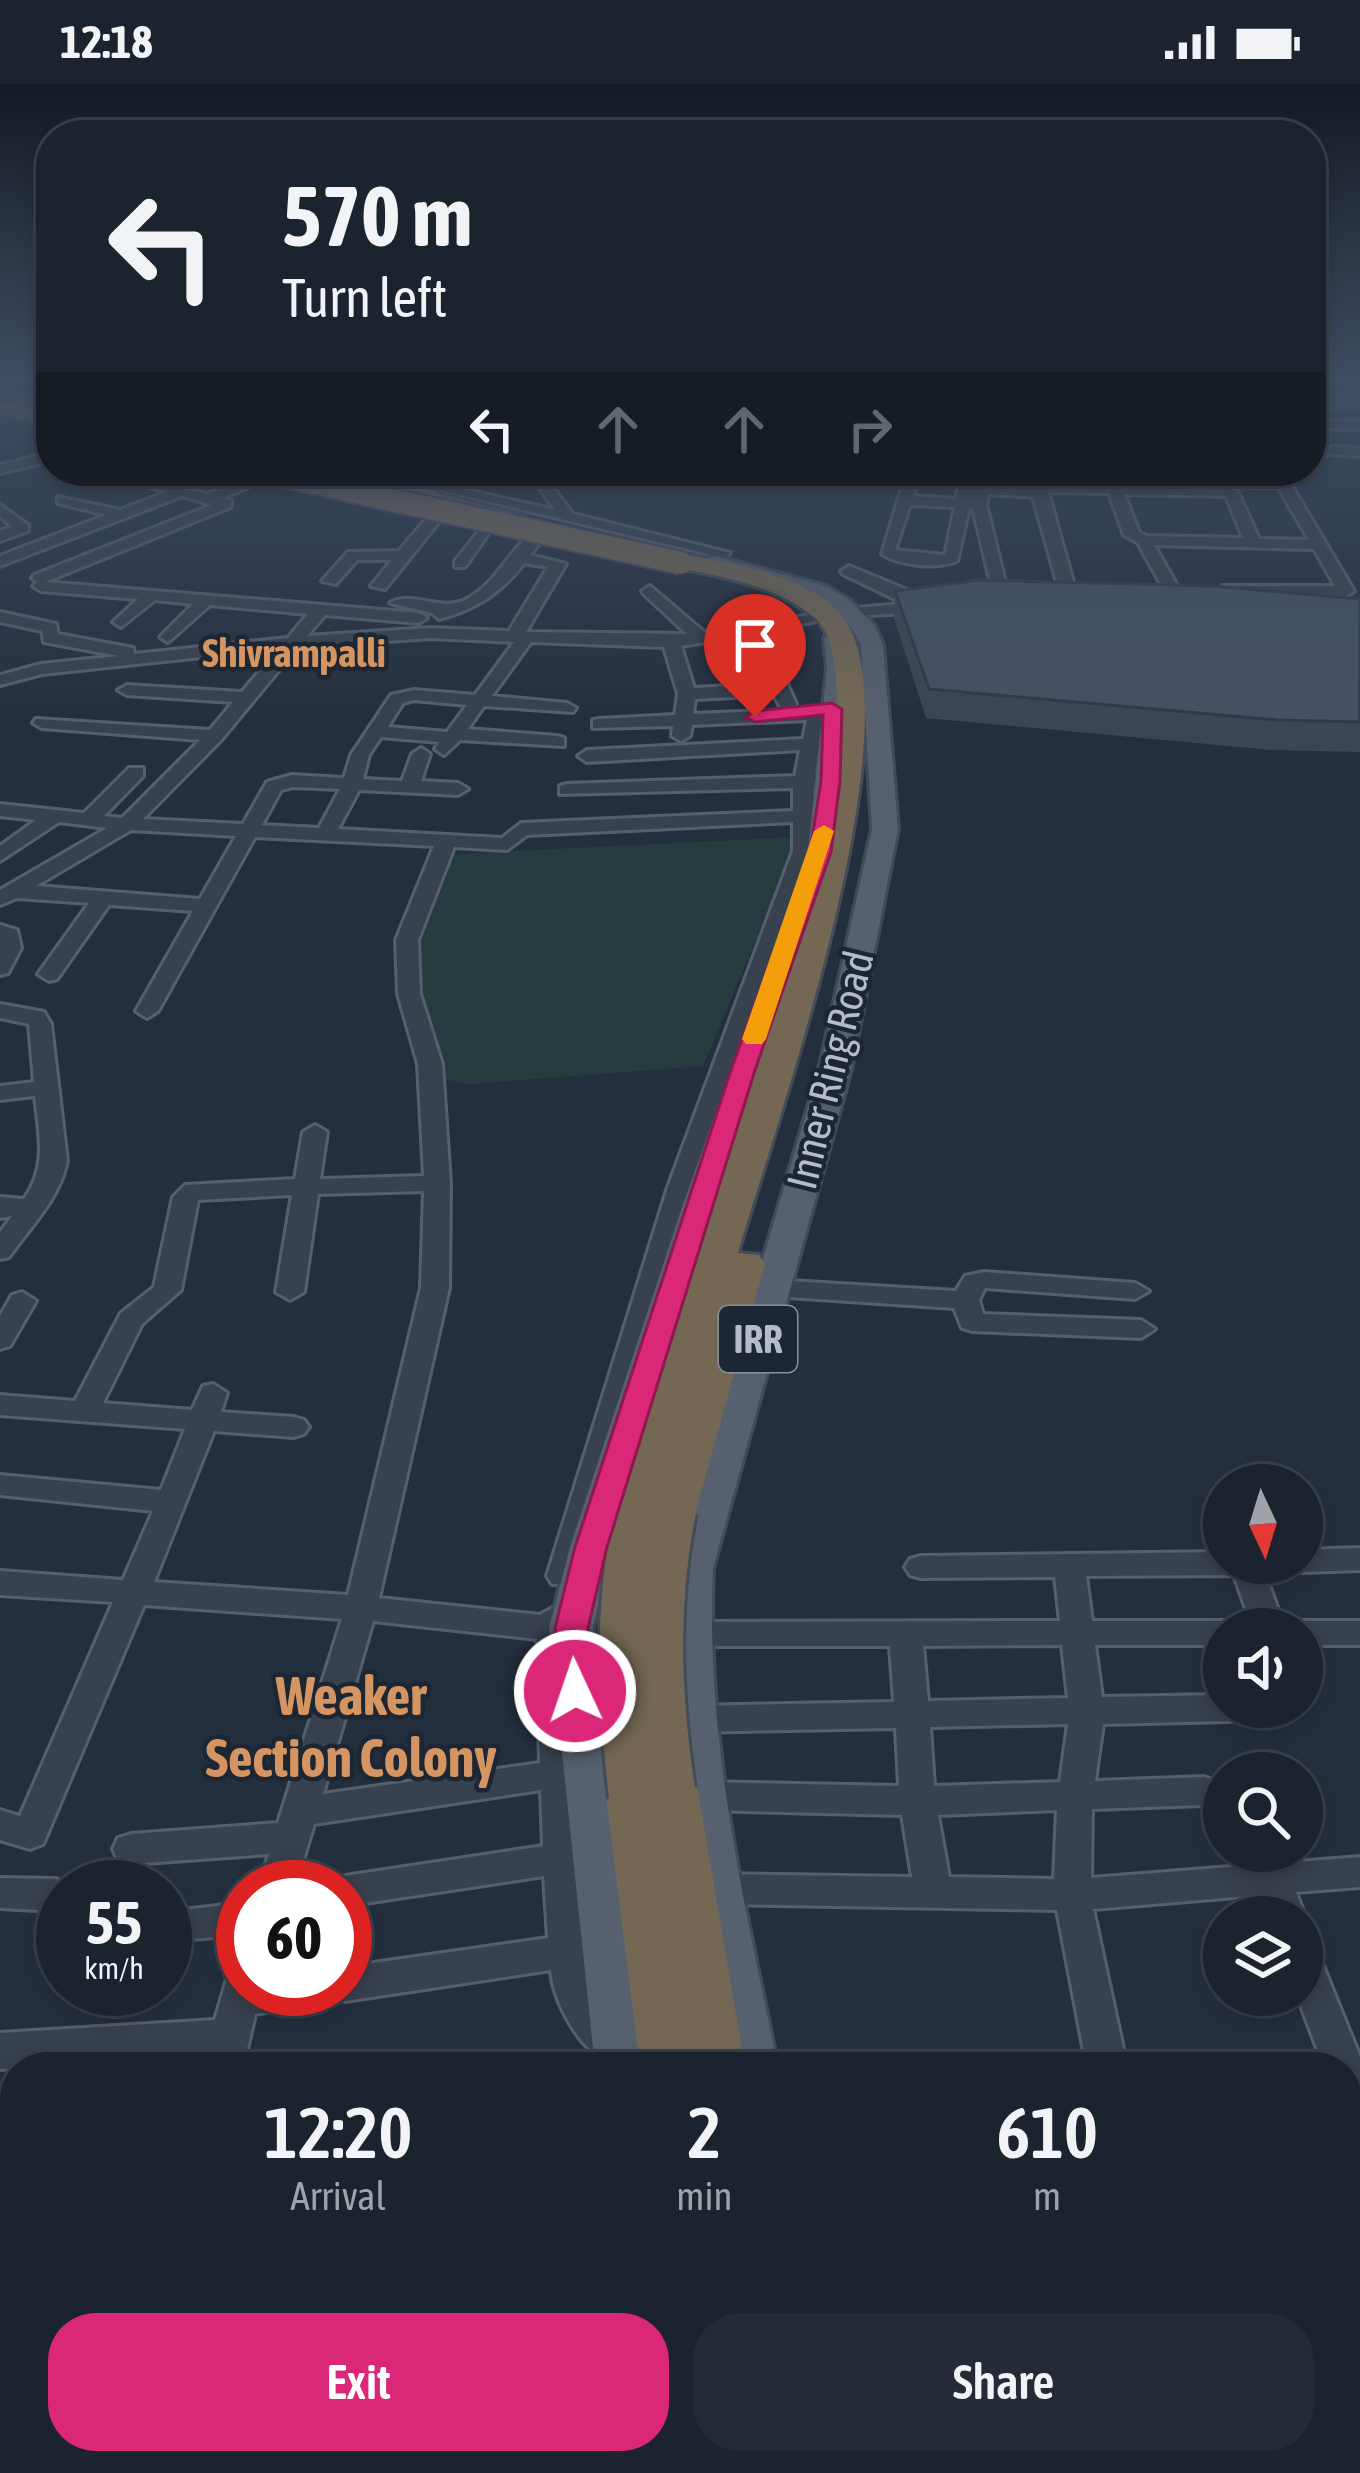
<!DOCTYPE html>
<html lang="en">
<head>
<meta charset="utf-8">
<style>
  :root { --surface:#1b232e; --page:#242b36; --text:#f1f3f6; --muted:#a0a4aa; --line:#39404a; --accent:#db2777 }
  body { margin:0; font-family:"Asap Condensed",sans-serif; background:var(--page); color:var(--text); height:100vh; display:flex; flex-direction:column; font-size:45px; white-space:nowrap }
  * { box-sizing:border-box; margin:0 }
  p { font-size:39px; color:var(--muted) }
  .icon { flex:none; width:66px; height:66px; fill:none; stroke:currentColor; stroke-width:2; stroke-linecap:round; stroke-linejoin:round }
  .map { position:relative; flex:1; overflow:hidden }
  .details { position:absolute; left:0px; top:1968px; width:1362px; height:423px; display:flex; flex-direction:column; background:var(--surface); border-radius:48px 48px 0 0; box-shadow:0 6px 18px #0003,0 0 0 3px var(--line) }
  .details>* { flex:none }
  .hud { position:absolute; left:36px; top:36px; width:1290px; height:366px; border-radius:48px; box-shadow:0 6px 18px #0003,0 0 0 3px var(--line); background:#1b232e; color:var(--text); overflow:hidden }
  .needle { width:78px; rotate:176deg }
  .controls { position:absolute; left:1203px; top:1380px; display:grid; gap:24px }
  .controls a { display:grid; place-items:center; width:120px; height:120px; border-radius:50%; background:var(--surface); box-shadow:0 6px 18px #0003,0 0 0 3px var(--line); font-size:60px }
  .speed { position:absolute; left:36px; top:1776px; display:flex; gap:24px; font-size:60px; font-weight:700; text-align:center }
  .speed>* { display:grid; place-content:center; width:156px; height:156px; border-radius:50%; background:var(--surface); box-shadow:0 6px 18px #0003,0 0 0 3px var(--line); line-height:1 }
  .speed small { font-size:30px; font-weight:400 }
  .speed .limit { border:18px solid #d22; background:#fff; color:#111 }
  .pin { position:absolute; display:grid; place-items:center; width:102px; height:102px; color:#fff; margin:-123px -51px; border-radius:50% 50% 50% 0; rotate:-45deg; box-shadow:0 0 12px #0007 }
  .pin .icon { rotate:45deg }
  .me { position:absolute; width:132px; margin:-66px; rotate:357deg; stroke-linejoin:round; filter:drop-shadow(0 0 9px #0008) }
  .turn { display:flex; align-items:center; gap:42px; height:252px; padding:0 48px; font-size:54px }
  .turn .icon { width:156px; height:156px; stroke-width:2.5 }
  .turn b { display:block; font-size:84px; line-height:102px }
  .lanes { display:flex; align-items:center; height:114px; padding:0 48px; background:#0003; justify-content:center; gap:60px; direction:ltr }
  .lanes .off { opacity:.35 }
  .eta { display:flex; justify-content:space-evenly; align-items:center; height:204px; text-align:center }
  .eta b { font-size:72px; font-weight:600; line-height:84px }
  .primary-button { display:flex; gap:24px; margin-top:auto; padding:24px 48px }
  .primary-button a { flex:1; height:138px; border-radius:48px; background:var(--accent); color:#fff; font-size:48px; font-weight:600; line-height:138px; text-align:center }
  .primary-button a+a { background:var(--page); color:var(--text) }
  .status { display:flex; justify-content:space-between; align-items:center; height:84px; padding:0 60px; background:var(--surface); direction:ltr }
  .status svg { height:33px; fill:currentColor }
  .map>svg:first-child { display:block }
  .green { fill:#263c3f }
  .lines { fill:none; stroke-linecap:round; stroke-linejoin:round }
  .minor-casing { stroke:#565f6c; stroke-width:6 }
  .major-casing { stroke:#414a57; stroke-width:6 }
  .highway-casing { stroke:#434c59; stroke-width:6 }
  .minor { fill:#38414e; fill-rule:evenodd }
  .major { fill:#56606e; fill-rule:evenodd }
  .highway { fill:#746855; fill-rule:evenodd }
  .highway-bridge-far1-casing { stroke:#434c59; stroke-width:26; stroke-linecap:butt }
  .highway-bridge-casing { stroke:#434c59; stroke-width:54; stroke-linecap:butt }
  .highway-bridge-far1 { stroke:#746855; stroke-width:22 }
  .highway-bridge { stroke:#746855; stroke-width:48 }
  .wall { fill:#3b4654 }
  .building { fill:#455162; stroke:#303945; stroke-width:3 }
  .route { fill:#db2777; stroke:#8e194d; stroke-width:3 }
  .slow { fill:#f59e0b }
  .labels { text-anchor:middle; stroke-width:9; stroke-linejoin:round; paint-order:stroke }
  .far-quarter-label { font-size:39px; font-weight:bold; fill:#d59563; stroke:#1d2633 }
  .shield { fill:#1d2633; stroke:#878f9c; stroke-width:3 }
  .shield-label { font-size:39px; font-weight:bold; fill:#b4bcc9 }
  .street-label { font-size:42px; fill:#b4bcc9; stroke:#1d2633 }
  .near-neighbourhood-label { font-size:54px; font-weight:bold; fill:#d59563; stroke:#1d2633 }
</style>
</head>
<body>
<div class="status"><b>12:18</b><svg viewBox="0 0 49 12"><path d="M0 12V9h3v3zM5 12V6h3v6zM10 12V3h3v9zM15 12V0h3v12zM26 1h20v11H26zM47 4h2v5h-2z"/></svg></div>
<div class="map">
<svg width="1360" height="2389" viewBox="0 0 1360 2389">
  <rect width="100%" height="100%" fill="#242f3e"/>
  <!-- green -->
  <polygon class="green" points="799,753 703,982 470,1000 431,993 408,877 454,770"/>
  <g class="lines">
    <!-- minor casing -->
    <g class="minor-casing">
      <g id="minor">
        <polygon points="1360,296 1346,301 1340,297 1340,296"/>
        <polygon points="1360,314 1360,322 1311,323 1311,315"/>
        <polygon points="1317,337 1360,337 1360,345 1312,344"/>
        <polygon points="1332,363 1360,364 1360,372 1327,370"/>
        <polygon points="51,369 51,377 0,389 0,381"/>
        <path d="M267,387H287L222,414L231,417V423L45,498L419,529L427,534L419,539L325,531L307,552L431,544L509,547L548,483L524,479C500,510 476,525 439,535L432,529L390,519C411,506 441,528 465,516C499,499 511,460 541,442L549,447L530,471L566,480L526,548L687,550L644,510L642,507L650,502L704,548L822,529L830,534L764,548L796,620L793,624H781L774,611L695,615L693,630L815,625L832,620L841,625L825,633L814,692L831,697L813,703V767L694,1103L579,1492L574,1500H552L547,1492L668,1103L793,767V738L527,751L507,766L454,763L418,856L420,910L442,980L450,1099L449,1204L379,1514L540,1531L553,1524L564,1527L569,1536L579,1774L590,1900L628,1959L622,1971L608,1977C579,1966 553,1916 551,1886L345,1917L330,1908L326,1917L255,1930L243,1983H203L206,1972L0,1985V1949L215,1936L229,1888L243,1883V1905H345V1883L548,1854L544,1792L345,1822V1803H329L332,1796L345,1792L543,1762L541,1706L314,1740L295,1803H259L269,1770L131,1780L118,1776L113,1765L118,1754L131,1750L278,1739L342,1535L144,1521L43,1760L30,1765L0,1756V1726L20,1732L113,1518L0,1511V1487L123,1496L153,1427L0,1411V1391L161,1406L185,1345L0,1331V1311L75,1317L121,1229L154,1203L173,1113L185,1101L295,1095L303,1048L315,1041L327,1048L320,1095L424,1092L418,980L398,910L396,856L434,762L255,753L158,927L147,934L136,927L193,827L109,821L57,895L49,897L38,890L89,819L17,814L0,821V806L107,744L59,738L0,777V762L36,736L0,732V720L84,729L129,684H143V692L104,732L122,734L200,656L42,644L33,639L36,635L210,646L233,618L127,611L118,606L127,601L242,608L278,565L42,590L0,601V591L41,580L119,572L44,558L42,547L0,538V528L56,540L58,550L133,564L134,570L288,554L308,530L210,521L168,558L160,553L193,520L155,516L121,543L113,538L138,515L41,507L33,502L37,498L32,494L34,491L212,421L182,412L0,482V472L106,431L58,419V413L120,426L167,408L147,402V396L207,410ZM749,551L770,600L694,604L681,562ZM431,554L514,558L475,611L414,606L391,611L351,671L344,694L292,691L267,698L243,740L143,735L221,656L298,563ZM531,558L664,563L678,610L675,631L599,635L593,636V644L673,642L672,652L681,657L690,652L692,641L807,636L803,655L587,666L578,672L587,678L800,666L795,692L567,700L560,702V710L793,704V727L521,739L502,754L338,745L359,706L458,711L468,705L458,699L421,697L430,670L421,664L412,670L402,697L363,695L369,671L381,653L439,658L435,665L444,671L460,656L564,662V654L557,652L468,645L484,622L573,628L576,624L567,619L492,612ZM414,616L467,621L447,648L388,643L403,619ZM293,703L340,705L319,744L262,741L281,706ZM131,746L236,752L200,815L36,802ZM424,1107L421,1204L348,1511L154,1498L214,1347L294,1353L304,1350L309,1343L304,1336L294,1333L221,1328L227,1309L213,1300L203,1302L192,1326L103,1319L142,1240L181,1206L198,1116L292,1111L276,1208L290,1216L304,1208L318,1110ZM373,1537L537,1555L540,1679L323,1710Z"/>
        <polygon points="359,387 384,387 555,426 541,406 540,387 554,387 555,406 573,430 730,469 716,483 708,478 713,471"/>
        <path d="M907,387H921L913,412L956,415L962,387H976L974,400L981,388L987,387L993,391L991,401L1033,404L1036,387H1048V399L1210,403L1198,387H1212L1218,394L1273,395L1269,387H1283L1354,507L1346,512L1238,510L1242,518L1234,523L1226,518L1222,502H1335L1314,465L1154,461L1186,517L1172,520L1138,459L1124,451L1109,409L1048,408L1077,512L1069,517L1061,512L1033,413L989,410L986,420L1008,510L994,513L973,424H969L957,477C936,485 901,482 882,470ZM1278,403L1309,456L1259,455L1238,408L1224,402ZM1124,410L1226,412L1243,454L1146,452L1139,448ZM910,421L955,423L945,471L895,466Z"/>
        <polygon points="0,421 28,441 28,447 0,457 0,447 12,443 0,432"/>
        <polygon points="438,421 450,424 385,505 371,502 392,476 357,476 336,500 322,497 348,468 399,467"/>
        <polygon points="491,432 498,436 465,483 455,483 455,477"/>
        <polygon points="849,482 912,508 920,519 939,523 931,528 847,532 847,526 853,524 905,520 843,490 841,487"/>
        <polygon points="0,841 17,846 21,864 8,889 0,891"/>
        <path d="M0,920L44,928L51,940L67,1077C60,1114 31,1142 9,1173L0,1175V1148L12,1132L0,1134V1113L24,1115C48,1082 39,1050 35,1012L0,1016V1002L34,998L29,940L0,934Z"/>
        <polygon points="984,1188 1135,1199 1149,1207 1135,1215 985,1204 979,1216 983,1230 1141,1236 1155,1245 1141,1254 972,1247 962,1244 954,1224 773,1212 759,1204 773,1196 956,1207 965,1192"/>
        <polygon points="22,1208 36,1217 10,1262 0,1265 0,1232 12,1211"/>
        <polygon points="1360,1464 1360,1486 1302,1488 1287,1479 1302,1479 1302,1466"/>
        <path d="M1224,1468V1479H1269L1264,1487L1285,1545H1253L1234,1491L1086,1492L1092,1537H1224L1238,1545H1224V1561H1095L1102,1613L1224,1611V1623H1291L1286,1632L1274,1636L1103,1640L1095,1697L1204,1693L1216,1697L1222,1707L1216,1717L1204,1721L1092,1725L1091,1794L1360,1773V1803L1296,1808L1305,1833L1302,1838V1833H1267L1260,1811L1093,1825L1127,1983H1087L1057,1826L719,1820L706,1816L701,1805L706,1794L719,1790L912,1793L902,1731L703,1726L691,1722L685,1712L691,1702L703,1698L899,1702L896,1644L690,1648L678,1644L673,1635L678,1626L690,1622L894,1618L890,1562H676L664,1559L660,1550L664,1541L676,1538L1060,1537L1055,1493L921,1494L910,1491L905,1483L910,1475L921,1472ZM1062,1561L1068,1614L928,1617L923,1562ZM1068,1640L1060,1698L934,1702L930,1643ZM1057,1726L1054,1795L949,1793L938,1731Z"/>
        <polygon points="1302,1537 1360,1537 1360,1561 1302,1561 1302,1545 1288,1545"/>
        <polygon points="0,1794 56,1795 71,1803 63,1803 63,1824 56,1827 0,1824"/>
        <polygon points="243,1819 243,1851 177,1856 165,1852 165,1828"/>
        <polygon points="1302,1858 1315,1862 1360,1973 1360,2044 1347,2039 1347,1983 1324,1983 1297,1911 1302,1911"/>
        <polygon points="0,2097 15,2098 15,2138 0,2137"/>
        <polygon points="1360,2145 1360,2187 1347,2188 1347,2146"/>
        <polygon points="15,2282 15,2334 0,2341 0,2288"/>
      </g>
    </g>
    <!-- major casing -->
    <g class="major-casing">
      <g id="major">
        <polygon points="18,310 51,318 51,328 12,319 12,311"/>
        <polygon points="314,387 347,387 525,432 515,438"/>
        <path d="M715,472L826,502L851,517L874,541L883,561L898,745L851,986L713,1484C705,1655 744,1817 778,1983H726C694,1817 659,1654 671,1484L819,986L872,745L861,561C836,504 761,498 708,482V474Z"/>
        <polygon points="835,547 846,554 849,584 834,768 714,1129 612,1463 593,1544 647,1983 595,1983 549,1544 570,1463 680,1129 808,768 827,584 824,554"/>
        <polygon points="643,2376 705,2376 707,2389 645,2389"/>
        <polygon points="783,2376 845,2376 847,2389 785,2389"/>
      </g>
    </g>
    <!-- highway casing -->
    <g class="highway-casing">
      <g id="highway">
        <polygon points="0,317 51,330 51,342 0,329"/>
        <polygon points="306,387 346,387 438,408 441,413 430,420 309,392"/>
        <path d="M638,462C696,474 793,484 836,525C929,614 771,1053 738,1169L759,1171L765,1180L696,1426L689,1438L672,1443L653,1434L640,1438L623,1433L616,1421L817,788C828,737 857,569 815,534C765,492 690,489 630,474V464Z"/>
        <polygon points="671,1685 690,1691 698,1707 745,1983 640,1983 606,1712 614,1696 633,1690 650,1695"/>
        <polygon points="690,2376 811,2376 813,2389 691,2389"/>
      </g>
    </g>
    <!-- minor -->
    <use href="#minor" class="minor"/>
    <!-- major -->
    <use href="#major" class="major"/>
    <!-- highway -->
    <use href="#highway" class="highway"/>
    <!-- highway-bridge-far1 casing -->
    <g class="highway-bridge-far1-casing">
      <polyline id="highway-bridge-far1" points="260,387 681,479"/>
    </g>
    <!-- highway-bridge casing -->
    <g class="highway-bridge-casing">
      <g id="highway-bridge">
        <path d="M671,1707C657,1612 653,1521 672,1426"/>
        <path d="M633,1712C621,1613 617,1519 640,1421"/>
      </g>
    </g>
    <!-- highway-bridge-far1 -->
    <use href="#highway-bridge-far1" class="highway-bridge-far1"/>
    <!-- highway-bridge -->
    <use href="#highway-bridge" class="highway-bridge"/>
  </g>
  <!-- wall -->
  <polygon class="wall" points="895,507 1360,515 1360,668 1271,666 926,634 894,534"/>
  <!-- building -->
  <polygon class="building" points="979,496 1214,502 1360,515 1360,638 1277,636 929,605 895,507"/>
  <!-- sky -->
  <linearGradient id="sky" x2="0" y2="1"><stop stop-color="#141a22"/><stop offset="0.47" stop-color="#3f4d63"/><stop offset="1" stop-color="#3f4d63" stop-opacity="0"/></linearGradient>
  <rect width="1360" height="631" fill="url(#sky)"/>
  <!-- route -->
  <polygon class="route" points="832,619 842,625 840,697 831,768 755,986 607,1463 588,1544 592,1607 587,1617 575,1620 563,1617 558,1607 555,1544 575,1463 731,986 810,768 821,697 823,631 755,638 746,633 755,627"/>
  <!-- slow -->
  <polygon class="slow" points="824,741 834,747 766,955 762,960 746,960 742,955 814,747"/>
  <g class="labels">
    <!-- far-quarter labels -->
    <g class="far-quarter-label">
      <text x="294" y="583">Shivrampalli</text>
    </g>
    <!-- shield labels -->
    <rect class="shield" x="719" y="1222" width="78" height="66" rx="9"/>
    <g class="shield-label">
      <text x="758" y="1269">IRR</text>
    </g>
    <!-- street labels -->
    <g class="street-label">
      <text transform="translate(830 986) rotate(-76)" y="15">Inner Ring Road</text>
    </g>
    <!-- near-neighbourhood labels -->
    <g class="near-neighbourhood-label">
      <text x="351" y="1631">Weaker<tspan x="351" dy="62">Section Colony</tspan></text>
    </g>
  </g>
</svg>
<div class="controls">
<a><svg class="needle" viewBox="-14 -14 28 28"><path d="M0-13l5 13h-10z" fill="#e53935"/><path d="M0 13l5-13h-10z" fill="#a0a4aa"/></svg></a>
<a><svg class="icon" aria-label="sound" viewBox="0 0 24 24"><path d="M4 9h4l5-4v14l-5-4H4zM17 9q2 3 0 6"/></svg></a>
<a><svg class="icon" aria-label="search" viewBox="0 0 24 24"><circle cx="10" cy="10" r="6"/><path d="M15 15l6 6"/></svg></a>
<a><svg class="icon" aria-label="layers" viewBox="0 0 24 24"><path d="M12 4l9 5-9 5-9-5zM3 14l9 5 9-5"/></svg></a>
</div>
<div class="speed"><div>55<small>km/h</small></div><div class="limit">60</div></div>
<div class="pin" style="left:755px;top:633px;background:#d93025"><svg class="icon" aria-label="arrive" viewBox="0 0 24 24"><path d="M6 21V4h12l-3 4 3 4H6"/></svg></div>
<svg class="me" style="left:575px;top:1607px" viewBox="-20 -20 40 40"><circle r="17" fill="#db2777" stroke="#fff" stroke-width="3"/><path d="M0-11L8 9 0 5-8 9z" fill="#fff"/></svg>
<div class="hud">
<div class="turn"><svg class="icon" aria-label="left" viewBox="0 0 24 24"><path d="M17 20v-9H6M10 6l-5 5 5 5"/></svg><div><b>570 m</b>Turn left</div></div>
<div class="lanes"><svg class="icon" aria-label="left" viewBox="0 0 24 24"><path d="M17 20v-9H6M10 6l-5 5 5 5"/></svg><svg class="icon off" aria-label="ahead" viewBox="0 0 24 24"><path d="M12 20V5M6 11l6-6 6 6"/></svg><svg class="icon off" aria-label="ahead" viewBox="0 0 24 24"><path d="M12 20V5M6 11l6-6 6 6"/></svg><svg class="icon off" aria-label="right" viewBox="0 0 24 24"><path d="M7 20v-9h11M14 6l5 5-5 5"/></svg></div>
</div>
<section class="details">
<div class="eta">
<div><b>12:20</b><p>Arrival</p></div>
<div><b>2</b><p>min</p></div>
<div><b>610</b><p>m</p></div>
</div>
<div class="primary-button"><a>Exit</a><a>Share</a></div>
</section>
</div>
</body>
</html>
